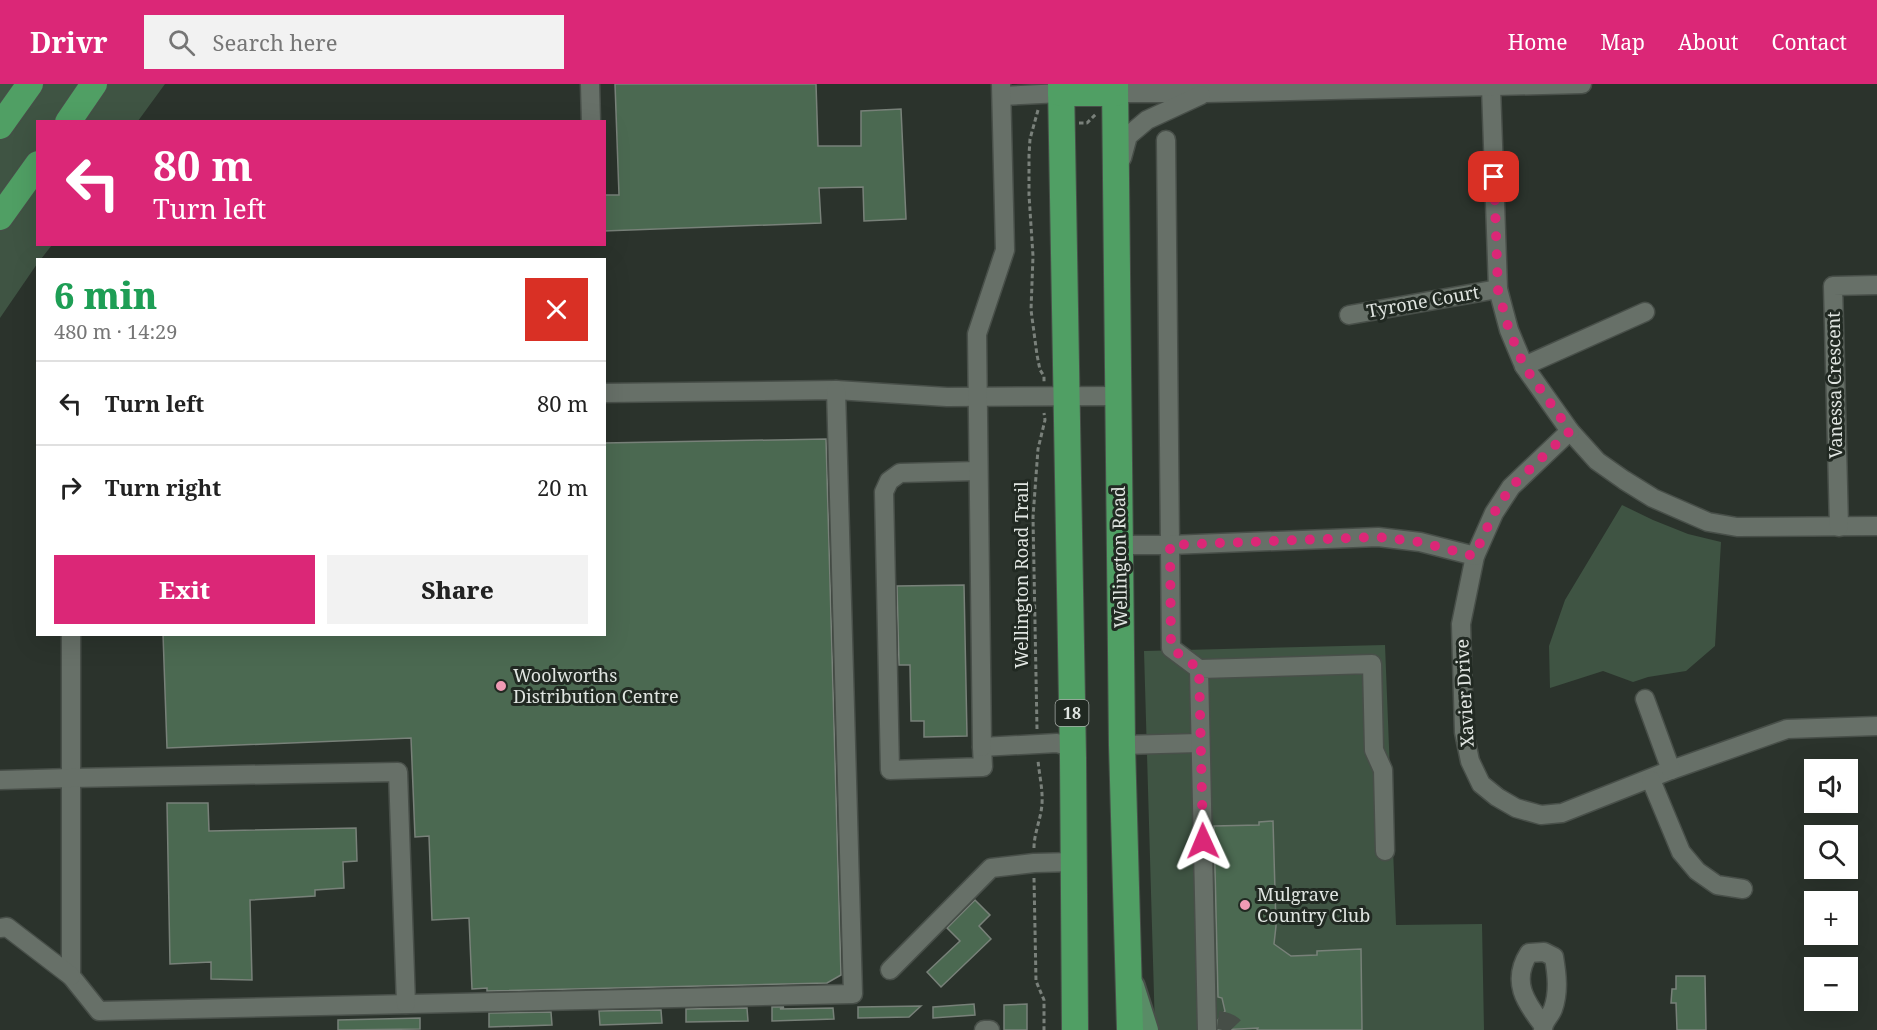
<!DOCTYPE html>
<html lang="en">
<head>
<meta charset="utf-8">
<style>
  :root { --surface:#fff; --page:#f2f2f2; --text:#222; --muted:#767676; --line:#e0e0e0; --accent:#db2777 }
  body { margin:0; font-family:"Noto Serif",serif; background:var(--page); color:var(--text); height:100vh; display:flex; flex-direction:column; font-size:22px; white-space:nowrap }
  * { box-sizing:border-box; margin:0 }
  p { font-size:20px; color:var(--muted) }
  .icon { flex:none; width:33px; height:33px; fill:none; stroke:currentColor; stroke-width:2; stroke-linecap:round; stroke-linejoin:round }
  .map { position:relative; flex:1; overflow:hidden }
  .drawer { position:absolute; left:36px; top:174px; width:570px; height:378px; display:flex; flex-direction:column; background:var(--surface); border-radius:0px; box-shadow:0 6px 24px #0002 }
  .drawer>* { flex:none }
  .hud { position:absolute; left:36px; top:36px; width:570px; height:126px; border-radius:0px; box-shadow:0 6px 24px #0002; background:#db2777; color:#fff; overflow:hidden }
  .fabs { position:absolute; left:1804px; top:675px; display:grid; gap:12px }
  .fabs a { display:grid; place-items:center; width:54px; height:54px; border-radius:0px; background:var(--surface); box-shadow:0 6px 24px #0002; font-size:30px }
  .pin { position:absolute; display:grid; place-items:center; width:51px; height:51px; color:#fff; margin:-26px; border-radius:12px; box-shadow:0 3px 9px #0006 }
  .me { position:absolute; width:66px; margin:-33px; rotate:359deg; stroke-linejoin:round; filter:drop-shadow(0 0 4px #0008) }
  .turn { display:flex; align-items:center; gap:21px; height:126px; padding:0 18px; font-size:27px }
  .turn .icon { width:78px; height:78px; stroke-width:2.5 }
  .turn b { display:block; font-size:42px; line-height:51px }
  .round { display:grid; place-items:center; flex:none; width:63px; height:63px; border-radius:0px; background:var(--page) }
  .summary { display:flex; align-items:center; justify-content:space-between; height:102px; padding:0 18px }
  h1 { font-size:36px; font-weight:800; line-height:45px; color:#1e9e55 }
  .button { display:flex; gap:12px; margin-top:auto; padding:12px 18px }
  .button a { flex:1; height:69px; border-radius:0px; background:var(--accent); color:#fff; font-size:24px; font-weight:800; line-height:69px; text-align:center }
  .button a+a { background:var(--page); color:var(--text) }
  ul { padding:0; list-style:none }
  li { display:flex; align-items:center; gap:18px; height:84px; padding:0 18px; border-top:2px solid var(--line) }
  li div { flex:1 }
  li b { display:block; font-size:22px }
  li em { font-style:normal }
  header { display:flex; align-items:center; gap:36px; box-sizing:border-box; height:84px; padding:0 30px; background:var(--accent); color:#fff }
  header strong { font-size:28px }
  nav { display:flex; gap:33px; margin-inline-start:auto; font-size:21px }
  .search { width:420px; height:54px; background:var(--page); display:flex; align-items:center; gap:15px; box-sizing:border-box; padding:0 21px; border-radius:0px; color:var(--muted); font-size:22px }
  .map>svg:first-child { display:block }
  .green { fill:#3f5443 }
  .building { fill:#4b6951; stroke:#788179; stroke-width:1.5 }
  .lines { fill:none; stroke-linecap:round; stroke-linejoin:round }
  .minor-tunnel { stroke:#464e47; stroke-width:18; stroke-dasharray:18 9; stroke-linecap:butt }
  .minor-casing { stroke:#484f49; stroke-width:21 }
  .major-casing { stroke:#484f49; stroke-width:26 }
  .highway-casing { stroke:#484f49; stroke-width:28 }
  .path { stroke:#7a817b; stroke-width:3; stroke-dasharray:4.5 3; stroke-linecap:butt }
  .minor { stroke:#677068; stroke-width:18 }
  .major { stroke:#598c66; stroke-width:22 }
  .highway { stroke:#509f64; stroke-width:26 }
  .route { stroke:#db2777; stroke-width:10; stroke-dasharray:0 18 }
  .poi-dot { fill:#f09ab4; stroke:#212922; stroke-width:2 }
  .labels { text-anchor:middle; stroke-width:6; stroke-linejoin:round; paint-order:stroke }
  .shield { fill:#212922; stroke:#a7ada8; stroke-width:1.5 }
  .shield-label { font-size:16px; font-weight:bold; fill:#e0e5e1 }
  .street-label { font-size:18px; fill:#e0e5e1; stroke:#212922 }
  .poi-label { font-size:18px; fill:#e0e5e1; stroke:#212922; text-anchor:start }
</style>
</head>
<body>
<header>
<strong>Drivr</strong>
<div class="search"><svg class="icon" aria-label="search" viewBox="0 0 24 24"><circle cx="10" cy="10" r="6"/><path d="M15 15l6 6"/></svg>Search here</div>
<nav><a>Home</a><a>Map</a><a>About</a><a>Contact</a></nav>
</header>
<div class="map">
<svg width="1877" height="946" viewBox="0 0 1877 946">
  <rect width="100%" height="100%" fill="#2b332c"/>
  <!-- green -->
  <g class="green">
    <polygon points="0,0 165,0 138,37 38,38 38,160 52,161 41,175 38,176 37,180 0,234"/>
    <polygon points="1622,421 1653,436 1688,450 1721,458 1715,562 1686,587 1648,593 1633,598 1603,587 1550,604 1549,562 1565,516"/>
    <polygon points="1385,561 1396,841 1482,840 1484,946 1155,946 1144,567"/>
  </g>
  <!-- building -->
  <g class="building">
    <polygon points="615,0 816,0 818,62 861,62 861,27 901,25 906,135 864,137 863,103 819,104 821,139 604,147 604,111 619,111"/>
    <polygon points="826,355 841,891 827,899 487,907 487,904 472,905 469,834 432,836 429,752 415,753 411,654 167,664 163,550 604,550 604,359"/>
    <polygon points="964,501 967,652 924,653 924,637 911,637 910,581 899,581 897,502"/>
    <polygon points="167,719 208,719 209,747 356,744 357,777 343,778 344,804 315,806 315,812 250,816 252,896 211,895 211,878 170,880"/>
    <polygon points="1273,737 1276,842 1274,860 1291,872 1317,871 1317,867 1361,865 1362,946 1257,946 1258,944 1218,946 1218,936 1225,927 1222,914 1218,913 1214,742 1259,741 1259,738"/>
    <polygon points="975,816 990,831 979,842 991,855 941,903 927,888 960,857 947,844"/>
    <polygon points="1676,892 1705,892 1706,946 1677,946 1676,919 1671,919 1672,905 1676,905"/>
    <polygon points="974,920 975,931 933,934 933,923"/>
    <polygon points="1027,920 1027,946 1004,946 1004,921"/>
    <polygon points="921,922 909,933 858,934 858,923"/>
    <polygon points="772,923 784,923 780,925 833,924 834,935 772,937"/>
    <polygon points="747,924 748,937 686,938 686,925"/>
    <polygon points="661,926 662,939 600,941 599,927"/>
    <polygon points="551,928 552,941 489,943 489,929"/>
    <polygon points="420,934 420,945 338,946 338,936"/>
  </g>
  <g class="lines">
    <!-- minor-tunnel -->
    <path class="minor-tunnel" d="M1218,936C1226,937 1233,939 1237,946"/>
    <!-- minor casing -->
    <g class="minor-casing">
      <g id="minor">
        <polyline points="590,0 591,38"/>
        <polyline points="1491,3 1498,205 1509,246 1524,282 1570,347 1597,377 1624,396 1653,414 1708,438 1737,443 1877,442"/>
        <polyline points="1115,9 1205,9 1582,0"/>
        <polyline points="1002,12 1061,9"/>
        <polyline points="1166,56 1171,564 1199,585"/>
        <polyline points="1122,74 1128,52 1147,36 1201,11"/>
        <polyline points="1349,231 1498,205"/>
        <polyline points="1524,282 1645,228"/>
        <polyline points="604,309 836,306 947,313 1119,312"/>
        <polyline points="1570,347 1511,403 1494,429 1475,472 1461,540 1464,648 1470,677 1481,700 1497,713 1516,724 1541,731 1562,729 1671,686 1787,645 1877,642"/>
        <polyline points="978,387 900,389 889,397 884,408 890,686 983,683 982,663 1057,659 1073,664"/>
        <polyline points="1839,443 1833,202 1877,201"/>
        <polyline points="1120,461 1170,461 1378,453 1420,458 1475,472"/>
        <polyline points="71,550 71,892 99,927 853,910 836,306"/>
        <polyline points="1645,615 1671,686"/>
        <polyline points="1122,661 1200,659"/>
        <polyline points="982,663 977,250 1005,166 1001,0"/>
        <polyline points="0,696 71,694 398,688 406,920"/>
        <polyline points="1651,696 1681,768 1697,787 1717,801 1743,805"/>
        <polyline points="0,844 7,843 71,892"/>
        <polyline points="890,886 991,784 1034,779 1074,778"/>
        <path d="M1543,941C1525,918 1511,897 1529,869L1544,868L1554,873C1557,891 1559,908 1553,925C1550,933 1543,937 1543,946"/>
        <polyline points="984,946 990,946"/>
        <polyline points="1207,946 1199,585 1372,580 1374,666 1383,686 1385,767"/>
      </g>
    </g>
    <!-- major casing -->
    <g class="major-casing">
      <polyline id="major" points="1133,902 1147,946"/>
    </g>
    <!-- highway casing -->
    <g class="highway-casing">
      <g id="highway">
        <polyline points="1061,0 1073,674 1075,946"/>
        <polyline points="1115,0 1122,661 1130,946"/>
        <polyline points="1061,9 1115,9"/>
        <polyline points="68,38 94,0"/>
        <polyline points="0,42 30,0"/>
        <polyline points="0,133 38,80"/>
      </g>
    </g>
    <!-- path -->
    <g class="path">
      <polyline points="1038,26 1030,55 1029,71 1029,111 1033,172 1031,226 1037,271 1040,286 1044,292 1044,298"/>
      <polyline points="1079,39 1087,39 1096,30"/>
      <polyline points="1037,645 1033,433 1038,365 1045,336 1044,329"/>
      <path d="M1034,764C1034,749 1041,735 1042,720C1043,705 1039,690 1038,676"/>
      <polyline points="1034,794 1036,897 1044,916 1044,946"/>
    </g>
    <!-- minor -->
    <use href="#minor" class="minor"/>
    <!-- major -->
    <use href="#major" class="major"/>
    <!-- highway -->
    <use href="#highway" class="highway"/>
  </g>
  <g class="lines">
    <!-- route -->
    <polyline class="route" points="1203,757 1199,585 1171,564 1170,461 1378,453 1420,458 1474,472 1494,429 1511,403 1570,347 1524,282 1509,246 1498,206 1494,93"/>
  </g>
  <!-- markers -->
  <g class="poi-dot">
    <circle cx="501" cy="602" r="6"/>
    <circle cx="1245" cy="821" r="6"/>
  </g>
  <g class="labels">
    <!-- shield labels -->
    <rect class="shield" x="1055.5" y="616" width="33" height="26" rx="4.5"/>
    <g class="shield-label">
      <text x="1072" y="635">18</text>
    </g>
    <!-- street labels -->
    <g class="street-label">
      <text transform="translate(1423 218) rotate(-10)" y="6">Tyrone Court</text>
      <text transform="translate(1835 301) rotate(-91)" y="6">Vanessa Crescent</text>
      <text transform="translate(1120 473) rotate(-91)" y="6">Wellington Road</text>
      <text transform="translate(1022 491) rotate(-90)" y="6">Wellington Road Trail</text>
      <text transform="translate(1465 609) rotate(-93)" y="6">Xavier Drive</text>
    </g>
    <!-- poi labels -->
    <g class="poi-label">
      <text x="513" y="598">Woolworths<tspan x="513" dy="21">Distribution Centre</tspan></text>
      <text x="1257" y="817">Mulgrave<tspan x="1257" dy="21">Country Club</tspan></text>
    </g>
  </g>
</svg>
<div class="fabs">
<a><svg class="icon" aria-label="sound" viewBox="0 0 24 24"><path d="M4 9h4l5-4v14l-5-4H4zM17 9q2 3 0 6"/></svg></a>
<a><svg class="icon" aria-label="search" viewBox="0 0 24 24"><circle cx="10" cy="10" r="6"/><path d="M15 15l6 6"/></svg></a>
<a>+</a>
<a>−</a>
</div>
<div class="pin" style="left:1494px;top:93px;background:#d93025"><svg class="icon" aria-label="arrive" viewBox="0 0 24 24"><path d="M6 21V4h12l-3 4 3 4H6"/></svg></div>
<svg class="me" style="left:1203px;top:757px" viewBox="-20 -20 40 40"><path d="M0-17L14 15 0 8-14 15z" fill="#db2777" stroke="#fff" stroke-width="4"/></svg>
<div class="hud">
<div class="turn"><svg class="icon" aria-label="left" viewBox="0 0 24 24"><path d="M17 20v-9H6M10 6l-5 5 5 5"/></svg><div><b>80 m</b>Turn left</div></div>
</div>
<section class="drawer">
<div class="summary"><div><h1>6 min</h1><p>480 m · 14:29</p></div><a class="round" style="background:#d93025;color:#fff"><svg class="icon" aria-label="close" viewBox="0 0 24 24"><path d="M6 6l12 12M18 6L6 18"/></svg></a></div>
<ul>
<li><svg class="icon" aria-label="left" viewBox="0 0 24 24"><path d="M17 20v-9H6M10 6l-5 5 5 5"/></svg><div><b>Turn left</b></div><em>80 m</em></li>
<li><svg class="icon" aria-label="right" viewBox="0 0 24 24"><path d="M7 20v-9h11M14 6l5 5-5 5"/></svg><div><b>Turn right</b></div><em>20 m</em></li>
</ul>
<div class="button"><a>Exit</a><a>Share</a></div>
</section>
</div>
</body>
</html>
